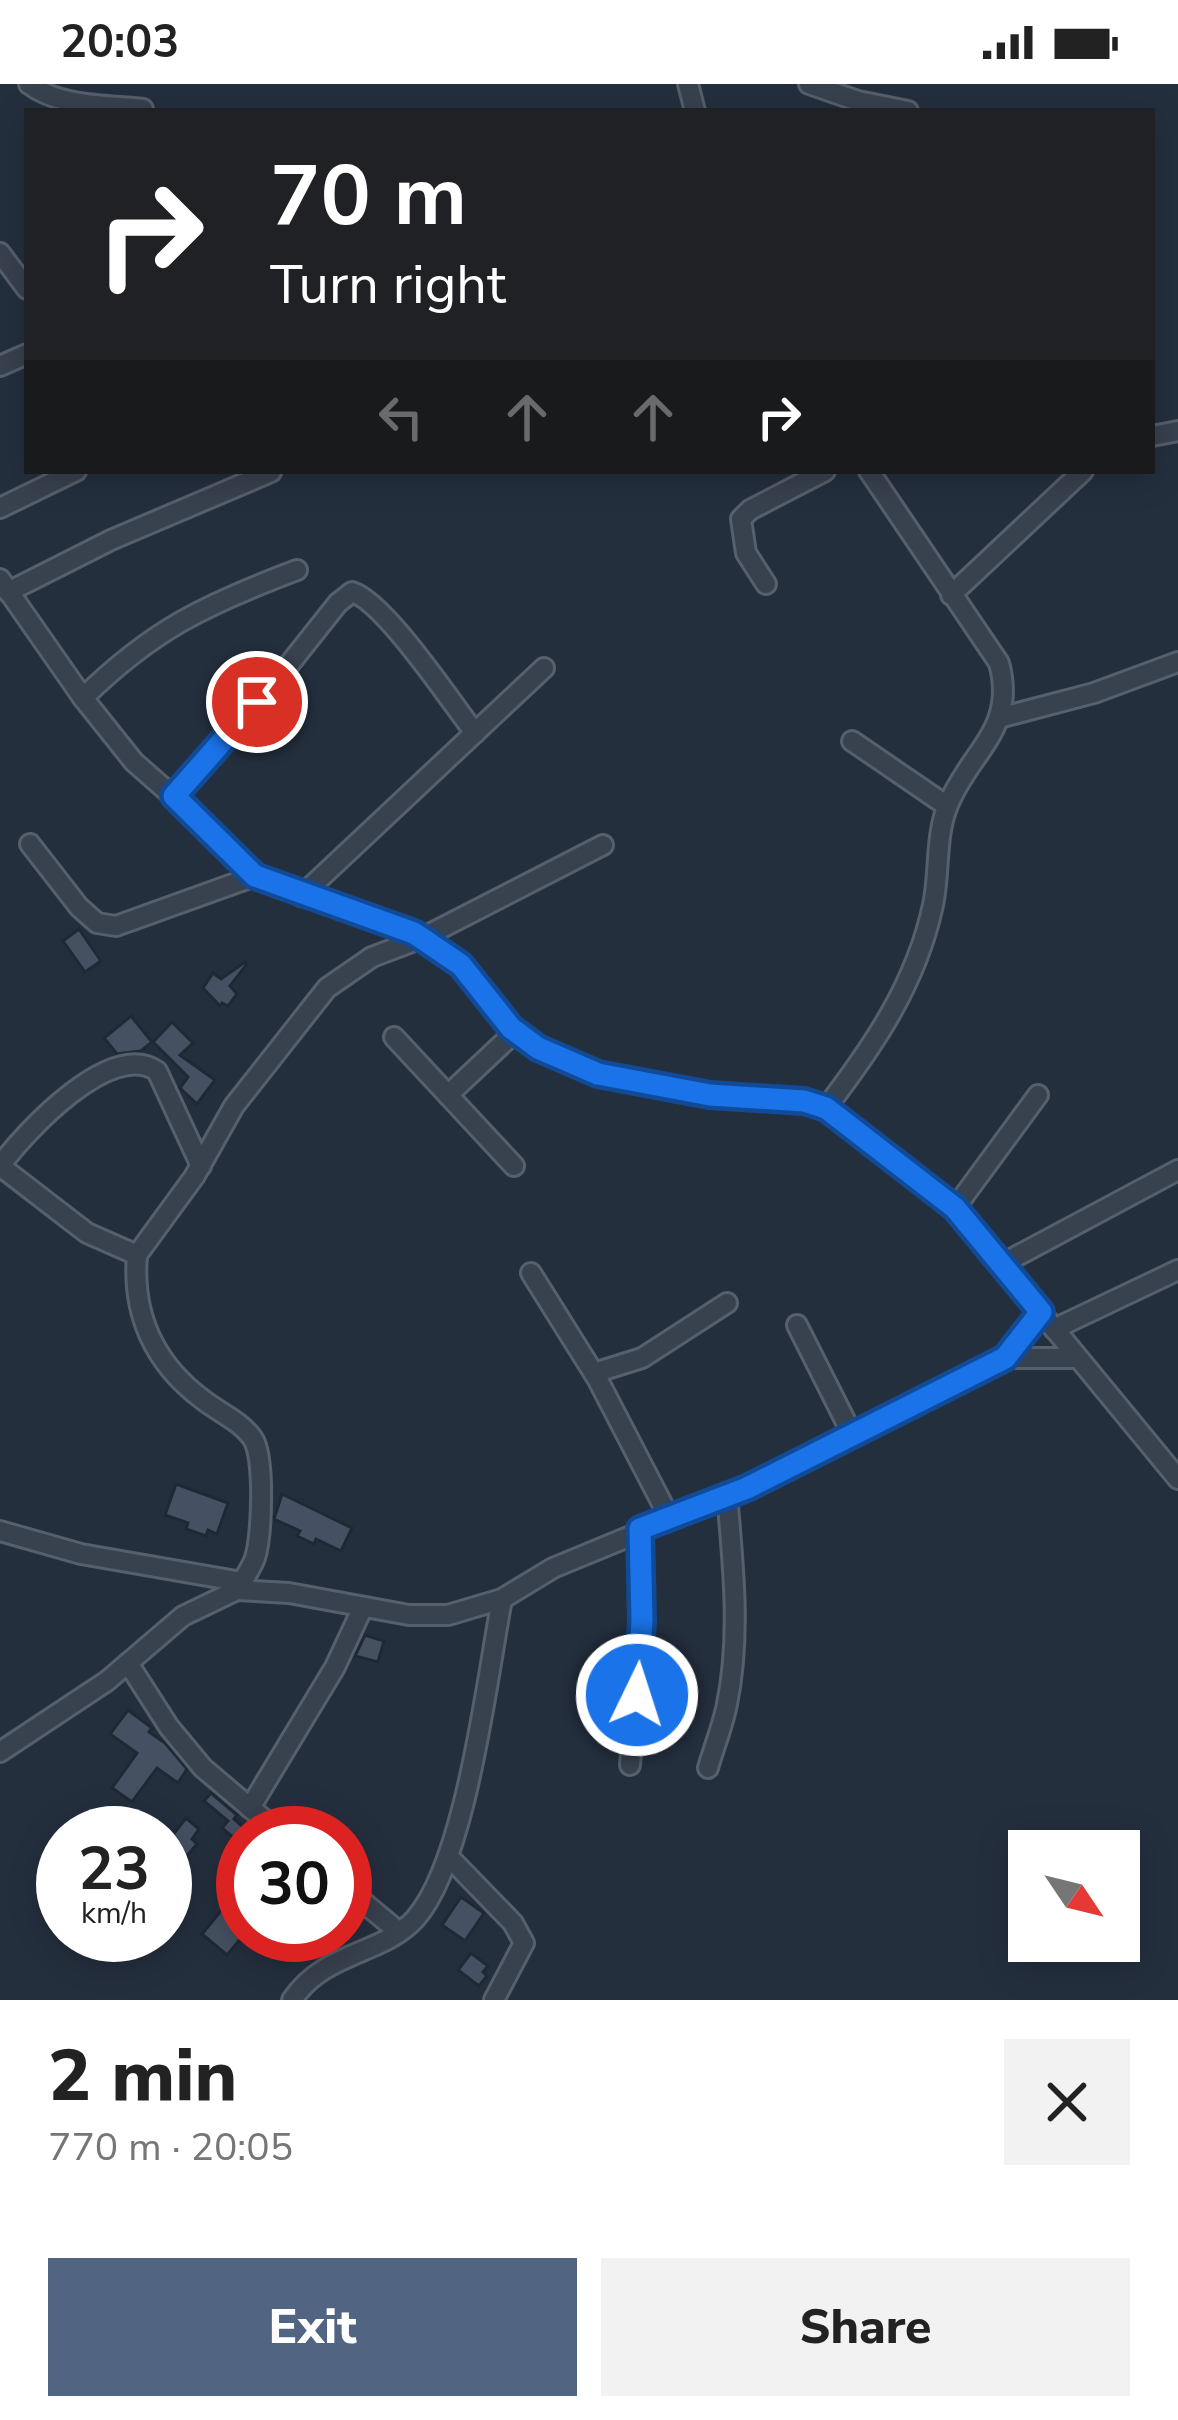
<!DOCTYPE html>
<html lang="en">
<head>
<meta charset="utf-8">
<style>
  :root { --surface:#fff; --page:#f2f2f2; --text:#222; --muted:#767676; --accent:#516482 }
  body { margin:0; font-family:"Nunito Sans",sans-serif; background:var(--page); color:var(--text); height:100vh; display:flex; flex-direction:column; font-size:45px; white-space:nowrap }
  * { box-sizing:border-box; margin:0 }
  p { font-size:39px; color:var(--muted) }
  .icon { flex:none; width:66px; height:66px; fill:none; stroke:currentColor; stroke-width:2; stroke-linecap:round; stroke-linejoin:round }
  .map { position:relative; height:1916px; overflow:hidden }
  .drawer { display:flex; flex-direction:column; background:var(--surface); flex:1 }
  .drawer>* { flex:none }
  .hud { position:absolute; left:24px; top:24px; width:1131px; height:366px; border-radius:0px; box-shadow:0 6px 30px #0003; background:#202124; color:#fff; overflow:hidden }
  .needle { width:78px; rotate:125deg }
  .buttons { position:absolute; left:1008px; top:1746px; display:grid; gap:24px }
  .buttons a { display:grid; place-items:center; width:132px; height:132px; border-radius:0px; background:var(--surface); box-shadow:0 6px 30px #0003; font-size:60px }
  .speed { position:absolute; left:36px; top:1722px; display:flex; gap:24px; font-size:60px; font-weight:700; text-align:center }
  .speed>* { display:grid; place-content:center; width:156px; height:156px; border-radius:50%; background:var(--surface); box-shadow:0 6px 30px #0003; line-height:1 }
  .speed small { font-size:30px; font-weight:400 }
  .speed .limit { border:18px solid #d22; background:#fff; color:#111 }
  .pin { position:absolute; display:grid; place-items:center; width:102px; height:102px; color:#fff; margin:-51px; border:6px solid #fff; border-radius:50%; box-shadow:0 3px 12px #0007 }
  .me { position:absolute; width:132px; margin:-66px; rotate:4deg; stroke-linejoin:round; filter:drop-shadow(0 0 9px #0008) }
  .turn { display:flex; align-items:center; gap:42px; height:252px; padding:0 48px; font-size:54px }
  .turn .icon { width:156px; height:156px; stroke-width:2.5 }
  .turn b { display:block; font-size:84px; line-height:102px }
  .lanes { display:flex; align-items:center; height:114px; padding:0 48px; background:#0003; justify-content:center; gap:60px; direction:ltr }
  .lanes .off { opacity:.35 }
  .round { display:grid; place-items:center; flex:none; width:126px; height:126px; border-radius:0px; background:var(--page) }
  .head { display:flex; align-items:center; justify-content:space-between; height:204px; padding:0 48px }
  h1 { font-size:72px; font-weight:800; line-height:90px }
  .button { display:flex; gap:24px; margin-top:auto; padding:24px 48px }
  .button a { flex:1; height:138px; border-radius:0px; background:var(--accent); color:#fff; font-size:48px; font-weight:800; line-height:138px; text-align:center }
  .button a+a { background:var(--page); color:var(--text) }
  .status { display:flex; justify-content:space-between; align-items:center; height:84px; padding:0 60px; background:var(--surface); direction:ltr }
  .status svg { height:33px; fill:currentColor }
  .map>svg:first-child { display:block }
  .building { fill:#455162; stroke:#1f2835; stroke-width:3 }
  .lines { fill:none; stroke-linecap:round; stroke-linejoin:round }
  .minor-casing { stroke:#565f6c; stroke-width:24 }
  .minor { stroke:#38414e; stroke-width:18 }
  .route-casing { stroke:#114b97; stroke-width:30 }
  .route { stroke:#1a73e8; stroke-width:21 }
</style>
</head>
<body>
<div class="status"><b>20:03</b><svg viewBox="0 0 49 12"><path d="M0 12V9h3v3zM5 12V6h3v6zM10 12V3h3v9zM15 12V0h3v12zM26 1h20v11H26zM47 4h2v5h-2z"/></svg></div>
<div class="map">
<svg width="1178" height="1916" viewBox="0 0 1178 1916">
  <rect width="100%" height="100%" fill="#242f3e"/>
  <!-- building -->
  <g class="building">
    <polygon points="79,845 101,877 85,888 63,857"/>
    <polygon points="245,878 247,880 230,902 237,910 228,922 222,919 220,922 203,904 213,889 221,895"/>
    <polygon points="131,932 152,958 141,967 117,970 104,954"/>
    <polygon points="172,938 193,959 180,971 215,996 197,1020 180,1004 188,993 153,958"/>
    <polygon points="176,1400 228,1419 217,1450 208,1446 206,1452 186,1445 188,1439 165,1431"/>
    <polygon points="282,1410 352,1444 341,1467 316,1455 314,1460 297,1452 300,1447 274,1435"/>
    <polygon points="365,1551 384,1557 378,1578 355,1572"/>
    <polygon points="128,1626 152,1644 149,1648 165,1659 187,1685 178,1699 157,1684 132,1718 112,1704 137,1669 110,1650"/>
    <polygon points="211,1709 237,1731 234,1735 243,1743 243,1762 222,1744 228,1737 204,1717"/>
    <polygon points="186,1734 199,1745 192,1755 197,1760 187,1772 168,1757"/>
    <polygon points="461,1813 484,1829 465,1857 442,1841"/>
    <polygon points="230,1816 243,1827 243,1852 227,1871 202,1850"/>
    <polygon points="471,1869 488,1882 483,1888 487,1892 479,1902 458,1886"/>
  </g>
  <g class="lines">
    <!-- minor casing -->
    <g class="minor-casing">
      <g id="minor">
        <path d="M29,0C59,23 107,21 143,25"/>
        <polyline points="688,0 695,27"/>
        <polyline points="809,0 858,17 908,27"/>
        <polyline points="0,169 27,205"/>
        <polyline points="0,282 27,270"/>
        <polyline points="1152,352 1178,347"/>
        <polyline points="0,424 76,387"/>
        <polyline points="0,495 83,614 134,678 200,736 255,792 414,849 461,881 511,943 538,964 598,990 710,1011 804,1017 834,1029 955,1124 1178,1395"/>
        <polyline points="766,500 746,469 741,435 750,426 825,387"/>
        <polyline points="8,508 111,456 271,388"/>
        <polyline points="951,511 1083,387"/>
        <path d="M83,614C153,545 207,520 297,486"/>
        <polyline points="999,634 1094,609 1178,578"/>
        <polyline points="852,657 947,722"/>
        <path d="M174,712L284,587L338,519L352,508C385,518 451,618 475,649"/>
        <polyline points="30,760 79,823 97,839 116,842 255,792"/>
        <polyline points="301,812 544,584"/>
        <polyline points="394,953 514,1082"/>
        <polyline points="448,1011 516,947"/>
        <path d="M826,1024C874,961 916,900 933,821C940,789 935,752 948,721C970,667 1017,645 999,579L869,387"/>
        <path d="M201,1082L157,987C111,955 25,1048 0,1082L87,1149L137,1171L194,1093L234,1022L327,904L372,873L422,854L603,761"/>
        <polyline points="955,1124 1038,1011"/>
        <path d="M137,1171C132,1230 154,1279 202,1315C218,1328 241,1337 253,1355C265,1373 262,1452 255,1474C251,1485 243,1496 237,1506"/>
        <polyline points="1002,1180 1178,1086"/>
        <polyline points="531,1189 598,1296 669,1433"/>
        <polyline points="797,1241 852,1350"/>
        <polyline points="1054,1245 1178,1186"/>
        <polyline points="1005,1274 1041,1228"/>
        <polyline points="594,1289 642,1274 727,1219"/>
        <polyline points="0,1447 81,1470 242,1498"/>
        <polyline points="128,1579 169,1643 203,1684 280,1749"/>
        <polyline points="0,1668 107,1597 183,1532 237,1506 289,1509 409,1531 448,1531 502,1515 553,1484 747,1404 1005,1274 1077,1274"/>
        <polyline points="630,1681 642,1537 640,1445"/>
        <path d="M708,1684C714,1663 723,1641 727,1620C741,1551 733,1480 727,1411"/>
        <polyline points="250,1724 335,1583 363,1523"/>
        <polyline points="448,1772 513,1839 524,1859 494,1916"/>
        <polyline points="345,1803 399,1848"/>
        <path d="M292,1916C325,1867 382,1871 415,1835C466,1778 487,1594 502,1515"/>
      </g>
    </g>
    <!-- minor -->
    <use href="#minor" class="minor"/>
  </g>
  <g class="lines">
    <!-- route casing -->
    <g class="route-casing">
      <polyline id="route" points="257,618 174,712 255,792 414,849 461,881 511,944 538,964 598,990 710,1011 804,1017 826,1024 955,1124 1041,1228 1005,1274 747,1404 640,1445 642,1537 637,1611"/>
    </g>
    <!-- route -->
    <use href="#route" class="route"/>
  </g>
</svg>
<div class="buttons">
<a><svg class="needle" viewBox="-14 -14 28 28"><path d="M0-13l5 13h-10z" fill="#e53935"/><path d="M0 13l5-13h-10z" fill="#767676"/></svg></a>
</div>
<div class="speed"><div>23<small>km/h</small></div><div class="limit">30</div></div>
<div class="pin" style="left:257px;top:618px;background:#d93025"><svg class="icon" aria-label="arrive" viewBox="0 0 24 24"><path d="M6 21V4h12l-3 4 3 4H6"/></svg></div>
<svg class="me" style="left:637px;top:1611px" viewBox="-20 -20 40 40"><circle r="17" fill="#1a73e8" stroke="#fff" stroke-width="3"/><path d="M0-11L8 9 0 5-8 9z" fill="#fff"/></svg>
<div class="hud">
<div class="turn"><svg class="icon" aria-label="right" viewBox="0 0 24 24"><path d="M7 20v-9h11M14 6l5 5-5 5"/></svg><div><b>70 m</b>Turn right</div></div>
<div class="lanes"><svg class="icon off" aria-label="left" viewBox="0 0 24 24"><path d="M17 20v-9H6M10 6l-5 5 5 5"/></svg><svg class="icon off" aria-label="ahead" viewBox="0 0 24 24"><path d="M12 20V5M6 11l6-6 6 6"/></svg><svg class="icon off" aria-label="ahead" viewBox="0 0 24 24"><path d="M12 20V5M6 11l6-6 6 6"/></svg><svg class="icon" aria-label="right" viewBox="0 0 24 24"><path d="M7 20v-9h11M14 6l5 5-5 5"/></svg></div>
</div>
</div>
<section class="drawer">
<div class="head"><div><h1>2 min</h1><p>770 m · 20:05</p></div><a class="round"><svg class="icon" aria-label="close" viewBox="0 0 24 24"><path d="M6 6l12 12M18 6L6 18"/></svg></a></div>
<div class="button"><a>Exit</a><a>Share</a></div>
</section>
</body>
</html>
